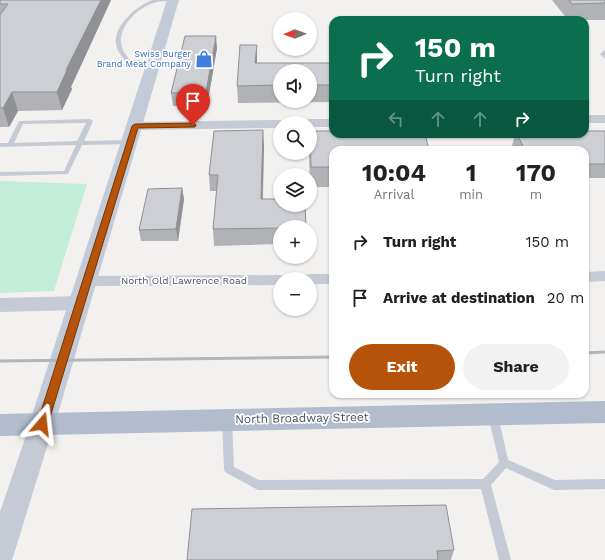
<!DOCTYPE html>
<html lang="en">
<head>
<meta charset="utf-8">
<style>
  :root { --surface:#fff; --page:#f2f2f2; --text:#202124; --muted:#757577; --accent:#b45309 }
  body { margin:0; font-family:"Work Sans",sans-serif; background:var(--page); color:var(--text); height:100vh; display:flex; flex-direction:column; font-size:15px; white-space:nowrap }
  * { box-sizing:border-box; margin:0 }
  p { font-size:13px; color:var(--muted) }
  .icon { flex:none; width:22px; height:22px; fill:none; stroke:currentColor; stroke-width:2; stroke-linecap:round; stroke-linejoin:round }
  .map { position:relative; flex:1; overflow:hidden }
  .details { position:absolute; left:329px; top:146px; width:260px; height:252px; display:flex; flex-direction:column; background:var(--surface); border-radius:12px; box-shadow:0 1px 3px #0004 }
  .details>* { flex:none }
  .guide { position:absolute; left:329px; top:16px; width:260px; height:122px; border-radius:12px; box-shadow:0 1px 3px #0004; background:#0b6e4f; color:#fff; overflow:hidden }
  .needle { width:26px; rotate:269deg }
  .tools { position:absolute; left:273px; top:12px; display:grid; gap:8px }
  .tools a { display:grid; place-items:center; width:44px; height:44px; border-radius:50%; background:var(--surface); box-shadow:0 1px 3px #0004; font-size:20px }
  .pin { position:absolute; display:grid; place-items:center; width:34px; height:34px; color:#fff; margin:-41px -17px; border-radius:50% 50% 50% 0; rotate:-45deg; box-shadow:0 0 4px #0007 }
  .pin .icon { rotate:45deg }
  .me { position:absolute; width:44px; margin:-22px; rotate:17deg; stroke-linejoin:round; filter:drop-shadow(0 0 3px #0008) }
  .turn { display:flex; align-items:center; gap:14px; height:84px; padding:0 20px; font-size:18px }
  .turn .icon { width:52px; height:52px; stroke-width:2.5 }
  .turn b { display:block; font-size:28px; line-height:34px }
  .lanes { display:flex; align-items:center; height:38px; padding:0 20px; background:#0003; justify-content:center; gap:20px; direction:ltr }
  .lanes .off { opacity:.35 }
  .eta { display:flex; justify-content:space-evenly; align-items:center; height:68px; text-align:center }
  .eta b { font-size:24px; font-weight:700; line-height:28px }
  .cta { display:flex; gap:8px; margin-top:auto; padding:8px 20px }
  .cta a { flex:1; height:46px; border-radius:24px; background:var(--accent); color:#fff; font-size:16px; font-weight:700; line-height:46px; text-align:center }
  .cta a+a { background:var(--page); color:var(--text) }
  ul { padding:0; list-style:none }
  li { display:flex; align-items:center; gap:12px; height:56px; padding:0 20px }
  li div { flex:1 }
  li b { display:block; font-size:15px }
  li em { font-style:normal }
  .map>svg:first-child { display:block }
  .green { fill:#c2edd9 }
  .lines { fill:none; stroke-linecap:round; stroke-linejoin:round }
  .service { fill:#c5cad4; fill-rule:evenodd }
  .minor { fill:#c5cad4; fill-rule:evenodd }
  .tertiary { fill:#c5cad4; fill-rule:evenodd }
  .secondary { fill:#c4cbd8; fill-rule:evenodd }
  .primary { fill:#b2bccd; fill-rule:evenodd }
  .rail { stroke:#b3b5ba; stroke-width:3 }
  .wall { fill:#b1b2b6; fill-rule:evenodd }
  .shaded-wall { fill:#909194 }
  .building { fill:#cecfd4; stroke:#909194 }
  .route { fill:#b45309; stroke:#753606 }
  .labels { text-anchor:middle; stroke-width:3.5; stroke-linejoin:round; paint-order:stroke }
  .far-shop-label { font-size:9px; fill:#366cbe; stroke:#fff; text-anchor:end }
  .street-label { font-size:10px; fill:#49515d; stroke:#fff }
  .near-street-label { font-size:12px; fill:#49515d; stroke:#fff }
</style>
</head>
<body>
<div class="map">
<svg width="605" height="560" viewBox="0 0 605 560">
  <rect width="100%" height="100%" fill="#f3f1f0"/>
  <!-- green -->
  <polygon class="green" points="0,181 87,184 54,291 0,293"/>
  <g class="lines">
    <!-- service -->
    <g class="service">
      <path d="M153,0H175L173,1C167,1 160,1 154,3C139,7 120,25 121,41C121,49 126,55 130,60H154L157,62L154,64L127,63C123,58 117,51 116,44C113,26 137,5 153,0Z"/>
      <polygon points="605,50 605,59 600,54"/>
      <path d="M90,119L93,121L84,141L130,140L133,142L130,144L82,145L68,174L0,176V172L64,171L76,145L0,147V143H8L19,121ZM86,123L77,141L14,143L23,124Z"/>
      <polygon points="493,411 496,412 498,415 508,460 555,480 605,479 605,489 554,490 506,468 491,485 511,560 499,560 481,489 258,490 225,472 224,469 222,421 224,418 227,417 230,418 232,421 234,467 259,480 483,479 499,462 488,415 490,412"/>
    </g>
    <!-- minor -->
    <g class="minor">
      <rect x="585" y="115" width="20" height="8"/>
      <polygon points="310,119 333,119 333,127 310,127 310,123 304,123 306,120"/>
      <polygon points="280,120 285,123 280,123 280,128 135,130 131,129 129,126 131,123 135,122"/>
      <polygon points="605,271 605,281 585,282 585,272"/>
      <polygon points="310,274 333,274 333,284 310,284 310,279 302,279 304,275"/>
      <polygon points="280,275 286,276 287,279 280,279 280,285 87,286 81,285 79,281 81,277 87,276"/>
    </g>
    <!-- tertiary -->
    <g class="tertiary">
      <polygon points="80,296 87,298 90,303 87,308 80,310 0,312 0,298"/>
      <polygon points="42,414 51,417 54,424 14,554 12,560 0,560 0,512 30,424 33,417"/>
    </g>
    <!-- secondary -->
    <polygon class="secondary" points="167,0 179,0 55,424 52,432 42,435 32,432 29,424"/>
    <!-- primary -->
    <polygon class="primary" points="605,401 605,423 0,436 0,414"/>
    <!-- rail -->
    <g class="rail">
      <polyline points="585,353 605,352"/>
      <polyline points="0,361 333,357"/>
    </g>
  </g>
  <!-- wall -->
  <g class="wall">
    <polygon points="0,0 111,0 71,87 72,89 62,110 18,111 9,127 0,127"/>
    <polygon points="552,0 605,0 605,20 568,20"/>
    <path d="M257,45V63H333V102L238,103L237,86ZM280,71H310V101H280Z"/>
    <polygon points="217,48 207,106 173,106 171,93"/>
    <polygon points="605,131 605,178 585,178 585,150 514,150 512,146 515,134 585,134"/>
    <polygon points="264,145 263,199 280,227 280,244 214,246 213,229 217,191 210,191 209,175"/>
    <polygon points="333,150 333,187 310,187 309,153"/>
    <polygon points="182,188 184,199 178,241 141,241 139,230"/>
    <polygon points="454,550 451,560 187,560"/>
  </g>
  <!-- shaded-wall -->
  <g class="shaded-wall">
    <polygon points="101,0 111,0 71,87 72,89 62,110 57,92 66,70"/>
    <polygon points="216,36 217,48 207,106 206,92"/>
    <polygon points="257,45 257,61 256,80 255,63"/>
    <polygon points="12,92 18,111 9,127 3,108"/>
    <polygon points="263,130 264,145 262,215 261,199"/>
    <polygon points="182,188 184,199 178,241 176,229"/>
  </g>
  <!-- building -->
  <g class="building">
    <polygon points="0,0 101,0 66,70 67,70 57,92 12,92 3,108 0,108 0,15 8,4 0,4"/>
    <polygon points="569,0 605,0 605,3 572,4"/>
    <polygon points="185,36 216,36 206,92 171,93"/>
    <polygon points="240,45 257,45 255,63 333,63 333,85 310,85 310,71 280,71 280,85 237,86"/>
    <polygon points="263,130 261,199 280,199 280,205 305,205 306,227 280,227 280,228 213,229 218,175 209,175 214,131"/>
    <polygon points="310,131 333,131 333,134 425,134 429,150 333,150 333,167 311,167"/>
    <polygon points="585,131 605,131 605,164 585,164 585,150 525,150 517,134 585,134"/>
    <polygon points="182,188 176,229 139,230 148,189"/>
    <polygon points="446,505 454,550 437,551 438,560 187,560 192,509"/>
  </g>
  <!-- route -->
  <polygon class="route" points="193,123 196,125 195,127 138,128 48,424 46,427 42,429 38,427 37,424 132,126 135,124"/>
  <!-- icons -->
  <defs>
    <g id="shop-bare" transform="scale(1.38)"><path d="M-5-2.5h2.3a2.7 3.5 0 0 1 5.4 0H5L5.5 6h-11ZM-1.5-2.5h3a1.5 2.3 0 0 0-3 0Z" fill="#3f7fe0" stroke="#fff" stroke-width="2.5" paint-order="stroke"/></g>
  </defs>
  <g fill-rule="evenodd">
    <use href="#shop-bare" x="204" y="59"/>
  </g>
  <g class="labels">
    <!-- far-shop labels -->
    <g class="far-shop-label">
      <text x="191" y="57">Swiss Burger<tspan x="191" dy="10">Brand Meat Company</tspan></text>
    </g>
    <!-- street labels -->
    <g class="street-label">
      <text x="184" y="284">North Old Lawrence Road</text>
    </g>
    <!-- near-street labels -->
    <g class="near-street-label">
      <text transform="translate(302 418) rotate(-1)" y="4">North Broadway Street</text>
    </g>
  </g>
</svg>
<div class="tools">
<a><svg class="needle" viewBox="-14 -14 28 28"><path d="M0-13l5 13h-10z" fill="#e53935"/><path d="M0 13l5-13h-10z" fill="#757577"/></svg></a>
<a><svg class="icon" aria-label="sound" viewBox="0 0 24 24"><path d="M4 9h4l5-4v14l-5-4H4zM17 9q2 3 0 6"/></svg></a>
<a><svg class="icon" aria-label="search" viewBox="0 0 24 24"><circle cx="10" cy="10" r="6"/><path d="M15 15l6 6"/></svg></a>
<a><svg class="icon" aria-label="layers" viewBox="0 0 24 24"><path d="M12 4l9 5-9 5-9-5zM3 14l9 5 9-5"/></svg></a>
<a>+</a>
<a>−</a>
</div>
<div class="pin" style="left:193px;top:125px;background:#d93025"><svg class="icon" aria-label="arrive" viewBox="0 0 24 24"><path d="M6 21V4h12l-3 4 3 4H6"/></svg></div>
<svg class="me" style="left:42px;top:424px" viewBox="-20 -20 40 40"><path d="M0-17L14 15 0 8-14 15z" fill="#b45309" stroke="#fff" stroke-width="4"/></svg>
<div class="guide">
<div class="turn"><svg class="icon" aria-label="right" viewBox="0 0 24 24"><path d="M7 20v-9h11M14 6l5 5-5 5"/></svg><div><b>150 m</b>Turn right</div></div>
<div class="lanes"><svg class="icon off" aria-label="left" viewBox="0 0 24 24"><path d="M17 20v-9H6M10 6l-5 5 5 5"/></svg><svg class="icon off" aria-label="ahead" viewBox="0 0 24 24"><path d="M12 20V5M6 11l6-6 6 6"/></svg><svg class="icon off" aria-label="ahead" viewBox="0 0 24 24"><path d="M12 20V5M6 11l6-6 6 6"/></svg><svg class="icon" aria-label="right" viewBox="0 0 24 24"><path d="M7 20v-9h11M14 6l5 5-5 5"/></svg></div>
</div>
<section class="details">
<div class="eta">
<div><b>10:04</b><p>Arrival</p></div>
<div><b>1</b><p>min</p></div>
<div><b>170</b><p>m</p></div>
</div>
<ul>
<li><svg class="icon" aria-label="right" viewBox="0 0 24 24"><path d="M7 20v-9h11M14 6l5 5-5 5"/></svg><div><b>Turn right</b></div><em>150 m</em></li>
<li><svg class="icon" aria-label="arrive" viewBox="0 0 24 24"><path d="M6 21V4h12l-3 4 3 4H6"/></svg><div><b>Arrive at destination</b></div><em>20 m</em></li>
</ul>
<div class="cta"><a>Exit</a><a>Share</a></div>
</section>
</div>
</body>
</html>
